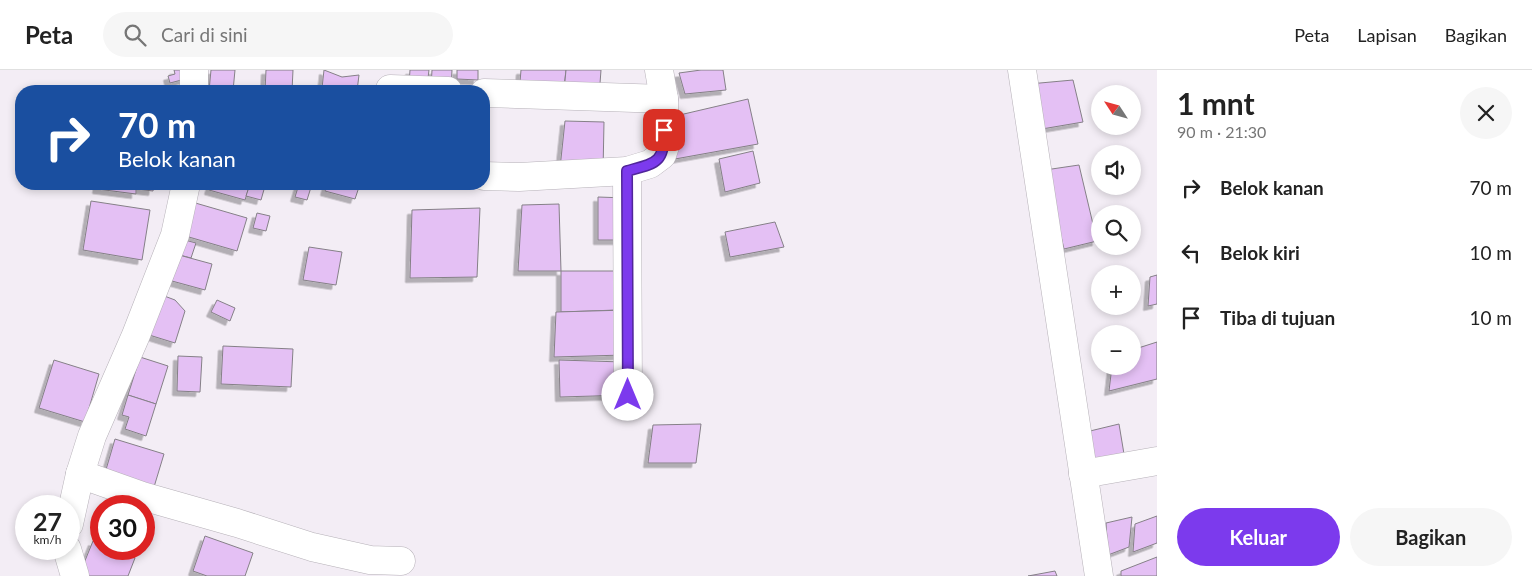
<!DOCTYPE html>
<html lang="id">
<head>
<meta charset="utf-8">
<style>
  :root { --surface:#fff; --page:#f6f6f6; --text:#222; --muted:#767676; --line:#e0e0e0; --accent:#7c3aed }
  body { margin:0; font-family:Lato,sans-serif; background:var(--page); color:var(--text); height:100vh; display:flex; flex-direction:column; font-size:19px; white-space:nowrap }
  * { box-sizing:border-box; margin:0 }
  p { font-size:16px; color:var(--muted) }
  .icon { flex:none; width:28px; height:28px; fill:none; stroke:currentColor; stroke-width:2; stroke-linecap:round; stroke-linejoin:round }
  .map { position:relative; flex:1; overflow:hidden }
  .details { display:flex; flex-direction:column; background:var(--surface); width:375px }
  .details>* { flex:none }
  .top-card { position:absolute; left:15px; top:15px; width:475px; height:105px; border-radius:20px; box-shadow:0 2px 8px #0003; background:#1a4fa0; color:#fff; overflow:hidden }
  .needle { width:32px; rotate:306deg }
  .tools { position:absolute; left:1091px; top:15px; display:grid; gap:10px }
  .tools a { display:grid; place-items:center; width:50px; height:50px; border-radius:50%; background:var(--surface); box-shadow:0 2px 8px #0003; font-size:25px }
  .speed { position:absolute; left:15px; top:425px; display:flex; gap:10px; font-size:25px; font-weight:700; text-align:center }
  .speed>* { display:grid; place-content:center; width:65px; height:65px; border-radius:50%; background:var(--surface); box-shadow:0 2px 8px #0003; line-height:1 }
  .speed small { font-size:12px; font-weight:400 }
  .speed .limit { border:8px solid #d22; background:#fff; color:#111 }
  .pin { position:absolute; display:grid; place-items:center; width:42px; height:42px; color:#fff; margin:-21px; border-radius:10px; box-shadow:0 2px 8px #0006 }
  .me { position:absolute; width:55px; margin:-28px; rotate:0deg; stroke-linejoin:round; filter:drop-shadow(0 0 4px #0008) }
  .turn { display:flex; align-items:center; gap:18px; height:105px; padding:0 20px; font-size:22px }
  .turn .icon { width:65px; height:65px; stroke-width:2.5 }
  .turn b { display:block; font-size:35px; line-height:42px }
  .round { display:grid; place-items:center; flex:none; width:52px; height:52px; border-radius:26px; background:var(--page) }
  .head { display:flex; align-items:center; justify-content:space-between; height:85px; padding:0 20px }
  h1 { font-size:30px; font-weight:700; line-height:38px }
  .action { display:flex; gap:10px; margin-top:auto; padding:10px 20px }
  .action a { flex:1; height:58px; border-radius:30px; background:var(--accent); color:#fff; font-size:20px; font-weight:700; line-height:58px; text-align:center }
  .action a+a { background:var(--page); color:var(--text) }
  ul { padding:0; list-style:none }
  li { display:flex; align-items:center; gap:15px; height:65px; padding:0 20px }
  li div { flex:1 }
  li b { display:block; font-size:19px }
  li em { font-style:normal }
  header { display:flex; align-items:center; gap:30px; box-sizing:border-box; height:70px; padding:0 25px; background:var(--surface); border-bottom:1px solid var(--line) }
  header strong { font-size:24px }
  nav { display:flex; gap:28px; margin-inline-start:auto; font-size:18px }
  .search { width:350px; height:45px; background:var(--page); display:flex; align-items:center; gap:12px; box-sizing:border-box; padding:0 18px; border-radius:28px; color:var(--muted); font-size:19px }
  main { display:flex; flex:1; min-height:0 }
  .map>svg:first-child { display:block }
  .building { fill:#e4c0f4; stroke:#858087; filter:url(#shadow) }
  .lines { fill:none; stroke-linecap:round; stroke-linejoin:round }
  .minor-casing { stroke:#b6b1b8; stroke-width:29 }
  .minor { stroke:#fff; stroke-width:28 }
  .route-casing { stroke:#51269a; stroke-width:12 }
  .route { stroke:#7c3aed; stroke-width:9 }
</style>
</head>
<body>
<header>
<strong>Peta</strong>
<div class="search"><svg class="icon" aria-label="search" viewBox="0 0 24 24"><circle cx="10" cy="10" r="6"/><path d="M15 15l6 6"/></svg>Cari di sini</div>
<nav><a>Peta</a><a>Lapisan</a><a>Bagikan</a></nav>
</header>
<main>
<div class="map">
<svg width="1157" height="506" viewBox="0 0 1157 506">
  <defs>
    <filter id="shadow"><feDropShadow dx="-4.5" dy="4.5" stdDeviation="0" flood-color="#0004"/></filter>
  </defs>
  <rect width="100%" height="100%" fill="#f3edf5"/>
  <!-- building -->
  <g class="building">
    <polygon points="174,0 188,0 189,8 170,13 168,6 175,4"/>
    <polygon points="211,0 235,0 233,21 209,21"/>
    <polygon points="266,0 293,0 292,21 265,21"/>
    <polygon points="324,0 342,7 359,5 357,21 322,18"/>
    <polygon points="410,0 429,0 427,16 409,14"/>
    <polygon points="432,0 452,0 451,18 431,17"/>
    <polygon points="457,0 478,0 478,10 457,9"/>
    <polygon points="521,0 566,0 563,26 519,24"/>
    <polygon points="566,0 601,0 599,27 564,21"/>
    <polygon points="701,0 723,0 726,20 685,24 679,3"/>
    <polygon points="1073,10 1083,52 1036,60 1029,14"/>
    <polygon points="175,16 175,21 120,21 120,18"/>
    <polygon points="748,29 758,74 675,89 671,47"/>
    <polygon points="565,51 604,52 603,102 560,98"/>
    <polygon points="753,81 760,113 725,122 719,89"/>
    <polygon points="1079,95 1097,171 1064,179 1045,100"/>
    <polygon points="98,114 154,114 153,121 136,119 136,124 97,119"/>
    <polygon points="211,114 250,114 245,130 209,120"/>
    <polygon points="250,114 265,116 261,130 246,126"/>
    <polygon points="299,114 312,114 307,130 295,127"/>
    <polygon points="327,114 360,114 355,129 325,121"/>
    <polygon points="598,127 627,128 631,170 598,170"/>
    <polygon points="91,131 150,140 142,190 83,180"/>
    <polygon points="192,132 247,148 237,181 182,165"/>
    <polygon points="559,134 561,201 518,201 522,135"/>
    <polygon points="480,138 477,207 410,208 412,140"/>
    <polygon points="257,143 270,146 266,161 253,158"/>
    <polygon points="775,152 784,177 730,187 725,162"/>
    <polygon points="177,168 196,173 191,188 172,183"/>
    <polygon points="309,177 342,182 336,215 303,210"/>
    <polygon points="179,185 212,194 205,220 172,211"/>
    <polygon points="561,201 617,201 617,240 561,242"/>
    <polygon points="1157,205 1157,234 1148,236 1150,207"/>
    <polygon points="159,224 175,230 185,241 175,273 146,264"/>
    <polygon points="217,230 235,238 230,251 211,242"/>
    <polygon points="627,240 624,285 554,287 556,242"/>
    <polygon points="1157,272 1157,309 1109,321 1112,296 1132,296 1132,280"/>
    <polygon points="223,276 293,279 291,317 221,314"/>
    <polygon points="178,286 202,287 200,322 177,321"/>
    <polygon points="140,287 168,296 156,334 128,325"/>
    <polygon points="54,290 99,304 85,352 39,338"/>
    <polygon points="559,290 623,292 628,325 560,327"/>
    <polygon points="128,325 156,334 146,366 125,359 129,347 122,345"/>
    <polygon points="701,354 696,393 648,393 653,355"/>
    <polygon points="1119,354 1124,384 1095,390 1090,361"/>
    <polygon points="115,369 164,384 154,417 105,403"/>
    <polygon points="1157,446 1157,473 1133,482 1135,454"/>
    <polygon points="1132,447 1129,477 1108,485 1106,453"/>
    <polygon points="205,466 253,483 245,506 207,506 193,501"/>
    <polygon points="93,471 101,474 101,479 113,479 135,488 128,506 87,506 80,503"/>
    <polygon points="1157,487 1157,506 1121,506 1121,501"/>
    <polygon points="1055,501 1057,506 1028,506"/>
  </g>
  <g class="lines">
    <!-- minor casing -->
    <g class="minor-casing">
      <g id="minor">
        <polyline points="194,0 194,21"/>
        <polyline points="1022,0 1099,506"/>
        <polyline points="390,19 448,21"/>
        <polyline points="484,23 664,29"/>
        <polyline points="627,101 628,325"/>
        <polyline points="484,106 519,107 627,101 650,94 662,85 665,76 664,29 659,0"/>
        <polyline points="80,404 142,426 237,453 312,477 370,490 401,491"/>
        <polyline points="1083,404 1157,391"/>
        <polyline points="69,454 80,404 92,366 136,265 175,165 186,114"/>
        <polyline points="67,479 75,506"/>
      </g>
    </g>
    <!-- minor -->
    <use href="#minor" class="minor"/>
  </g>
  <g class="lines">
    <!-- route casing -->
    <g class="route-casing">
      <path id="route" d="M628,325L627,101C656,93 665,93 664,60"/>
    </g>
    <!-- route -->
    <use href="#route" class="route"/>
  </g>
</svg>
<div class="tools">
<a><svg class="needle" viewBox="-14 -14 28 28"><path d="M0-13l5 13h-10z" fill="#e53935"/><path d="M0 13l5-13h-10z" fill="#767676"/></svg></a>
<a><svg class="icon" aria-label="sound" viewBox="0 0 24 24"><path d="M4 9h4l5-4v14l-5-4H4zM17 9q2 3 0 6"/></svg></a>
<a><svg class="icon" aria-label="search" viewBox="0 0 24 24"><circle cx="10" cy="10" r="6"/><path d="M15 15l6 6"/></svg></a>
<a>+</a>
<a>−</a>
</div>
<div class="speed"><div>27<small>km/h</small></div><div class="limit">30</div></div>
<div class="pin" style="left:664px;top:60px;background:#d93025"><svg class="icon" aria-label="arrive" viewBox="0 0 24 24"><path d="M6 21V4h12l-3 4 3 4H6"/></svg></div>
<svg class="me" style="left:628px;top:325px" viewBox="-20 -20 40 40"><circle r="19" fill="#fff"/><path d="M0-13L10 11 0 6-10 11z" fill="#7c3aed"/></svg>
<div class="top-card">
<div class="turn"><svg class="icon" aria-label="right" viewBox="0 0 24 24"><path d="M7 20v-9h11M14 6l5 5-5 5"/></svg><div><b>70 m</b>Belok kanan</div></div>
</div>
</div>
<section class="details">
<div class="head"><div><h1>1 mnt</h1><p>90 m · 21:30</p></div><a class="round"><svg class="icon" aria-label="close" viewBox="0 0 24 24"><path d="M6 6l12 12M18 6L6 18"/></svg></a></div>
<ul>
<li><svg class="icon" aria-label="right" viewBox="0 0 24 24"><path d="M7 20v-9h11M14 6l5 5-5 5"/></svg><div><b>Belok kanan</b></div><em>70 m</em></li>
<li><svg class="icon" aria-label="left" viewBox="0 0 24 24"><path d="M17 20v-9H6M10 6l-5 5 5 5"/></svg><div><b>Belok kiri</b></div><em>10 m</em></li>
<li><svg class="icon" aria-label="arrive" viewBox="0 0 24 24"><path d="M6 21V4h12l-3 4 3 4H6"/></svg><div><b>Tiba di tujuan</b></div><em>10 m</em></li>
</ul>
<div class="action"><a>Keluar</a><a>Bagikan</a></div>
</section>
</main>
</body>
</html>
